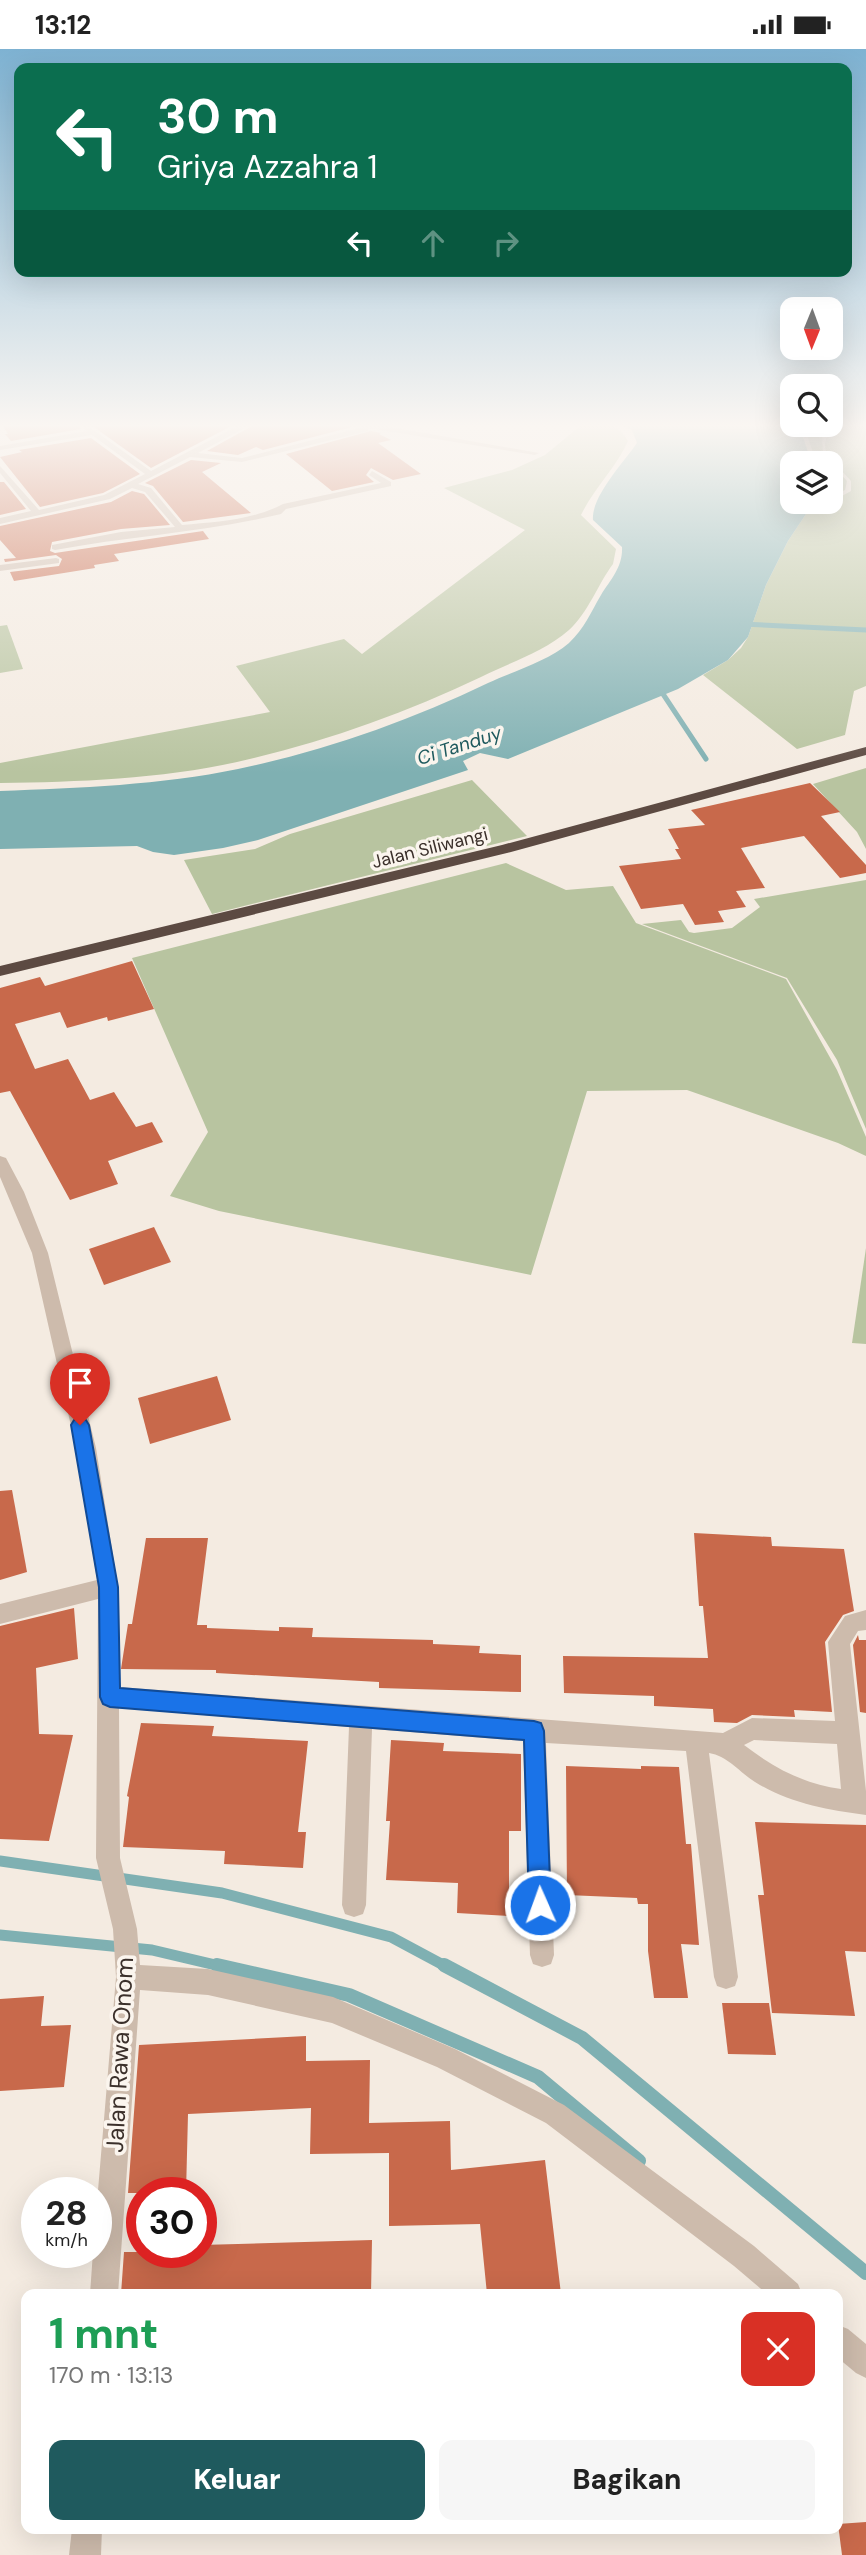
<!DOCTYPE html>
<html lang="id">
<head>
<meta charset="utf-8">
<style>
  :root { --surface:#fff; --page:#f6f6f6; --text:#222; --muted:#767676; --accent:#1f5a5e }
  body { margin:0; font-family:"DM Sans",sans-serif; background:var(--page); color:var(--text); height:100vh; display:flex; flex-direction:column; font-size:26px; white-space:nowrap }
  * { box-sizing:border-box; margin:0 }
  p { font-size:23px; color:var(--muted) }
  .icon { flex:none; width:38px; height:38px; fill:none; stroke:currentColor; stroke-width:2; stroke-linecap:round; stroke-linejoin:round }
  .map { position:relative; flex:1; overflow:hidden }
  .panel { position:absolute; left:21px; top:2240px; width:822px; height:245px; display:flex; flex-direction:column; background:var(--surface); border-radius:14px; box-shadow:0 7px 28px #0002 }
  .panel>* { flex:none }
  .hud { position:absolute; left:14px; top:14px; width:838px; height:214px; border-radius:14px; box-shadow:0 7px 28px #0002; background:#0b6e4f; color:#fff; overflow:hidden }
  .needle { width:46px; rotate:181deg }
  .buttons { position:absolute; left:780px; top:248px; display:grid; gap:14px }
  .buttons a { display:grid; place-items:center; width:63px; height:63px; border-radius:14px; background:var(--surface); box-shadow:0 7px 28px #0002; font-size:35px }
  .speed { position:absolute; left:21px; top:2128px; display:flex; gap:14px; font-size:35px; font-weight:700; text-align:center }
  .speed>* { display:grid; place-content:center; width:91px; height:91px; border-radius:50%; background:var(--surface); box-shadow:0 7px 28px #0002; line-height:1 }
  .speed small { font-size:18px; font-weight:400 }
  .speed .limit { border:10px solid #d22; background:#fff; color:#111 }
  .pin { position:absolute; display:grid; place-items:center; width:60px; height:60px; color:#fff; margin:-72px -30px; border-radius:50% 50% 50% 0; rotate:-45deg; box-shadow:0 0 7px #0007 }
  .pin .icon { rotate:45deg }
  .me { position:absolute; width:77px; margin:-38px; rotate:358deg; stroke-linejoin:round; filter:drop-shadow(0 0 5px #0008) }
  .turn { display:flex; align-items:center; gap:24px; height:147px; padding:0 28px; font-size:32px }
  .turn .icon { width:91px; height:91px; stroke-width:2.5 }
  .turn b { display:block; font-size:49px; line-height:60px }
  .lanes { display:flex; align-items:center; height:66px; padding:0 28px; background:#0003; justify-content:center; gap:35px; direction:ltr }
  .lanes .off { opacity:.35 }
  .round { display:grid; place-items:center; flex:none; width:74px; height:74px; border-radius:14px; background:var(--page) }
  .head { display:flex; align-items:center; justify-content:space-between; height:119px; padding:0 28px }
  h1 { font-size:42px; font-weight:800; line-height:52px; color:#1e9e55 }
  .button { display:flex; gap:14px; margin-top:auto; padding:14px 28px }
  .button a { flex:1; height:80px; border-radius:14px; background:var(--accent); color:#fff; font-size:28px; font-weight:800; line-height:80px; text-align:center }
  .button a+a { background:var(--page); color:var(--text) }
  .status { display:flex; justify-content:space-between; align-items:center; height:49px; padding:0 35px; background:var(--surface); direction:ltr }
  .status svg { height:19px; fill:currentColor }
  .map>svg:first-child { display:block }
  .green { fill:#b8c4a0 }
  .water { fill:#7fb0b2 }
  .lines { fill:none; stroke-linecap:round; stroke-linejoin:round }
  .stream-far2 { stroke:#7fb0b2; stroke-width:5 }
  .stream-far1 { stroke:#7fb0b2; stroke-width:11 }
  .stream { stroke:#7fb0b2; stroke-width:14 }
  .building { fill:#c8694b }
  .minor { fill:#cdbbac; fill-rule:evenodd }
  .highway { fill:#5c4a42; fill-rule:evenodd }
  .route { fill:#1a73e8; stroke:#114b97; stroke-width:2 }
  .labels { text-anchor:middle; stroke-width:7; stroke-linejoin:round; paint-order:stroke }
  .far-street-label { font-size:18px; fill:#3b302b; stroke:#fbf5ee }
  .far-water-label { font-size:19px; font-style:italic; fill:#1f5a5e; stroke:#fbf5ee }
  .near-street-label { font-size:24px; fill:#3b302b; stroke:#fbf5ee }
</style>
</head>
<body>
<div class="status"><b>13:12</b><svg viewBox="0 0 49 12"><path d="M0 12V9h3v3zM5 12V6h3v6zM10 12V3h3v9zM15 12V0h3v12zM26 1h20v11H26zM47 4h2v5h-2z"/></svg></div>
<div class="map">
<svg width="866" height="2506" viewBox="0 0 866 2506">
  <rect width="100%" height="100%" fill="#f4ebe1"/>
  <!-- green -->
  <g class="green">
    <path d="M585,373C603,373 619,375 628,392C616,419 594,439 581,466L616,500L613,515C598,535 588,564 569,581C544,603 511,613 481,628C404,665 321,694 237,713C160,730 78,733 0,734V714L270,663L236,617L344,590L362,605L525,481L444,439L512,421L545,406Z"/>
    <polygon points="831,373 835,373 822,388 823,406 847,432 845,441 831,448 831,415 817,415 808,389 813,376 831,376"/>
    <path d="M839,373H866V637L854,642L845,686L797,700L703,626L728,611L741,599L748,588L766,536L788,492L814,453H831L851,442V432C832,410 810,400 839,373Z"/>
    <polygon points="7,576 23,620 0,624 0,577"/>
    <polygon points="866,719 866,800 857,783 813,735"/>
    <polygon points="472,731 527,787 212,865 184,811 255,800 290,785"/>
    <polygon points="506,814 566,841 613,837 636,874 786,930 837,1021 866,1088 866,1107 838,1094 687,1041 587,1042 531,1226 219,1162 170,1147 208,1083 132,909"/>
    <polygon points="866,831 866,1080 837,1011 787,929 642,875 681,871 689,883 694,884 732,879 760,858 754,850"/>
    <polygon points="866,1199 866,1295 852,1294"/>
  </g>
  <!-- water -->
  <path class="water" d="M614,373L641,376L793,373V376H808L803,388L812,415H793V453H814L788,492L766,536L748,588L728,611L678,640L508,710L480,704L463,712L468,721L258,791L223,799L174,806L153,803L137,797L0,800V742C79,739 161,736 238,720C324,702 409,672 488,634C514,622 548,612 569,594C584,580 591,563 601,546C611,530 623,518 622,498L593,471C591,448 623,414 637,394L632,381Z"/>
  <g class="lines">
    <!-- stream-far2 -->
    <g class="stream-far2">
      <polyline points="742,575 866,581"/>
      <polyline points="656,641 663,645 706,710"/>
    </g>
    <!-- stream-far1 -->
    <g class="stream-far1">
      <polyline points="0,1812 222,1844 391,1888 447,1918"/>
      <polyline points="0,1886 152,1901 224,1918"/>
    </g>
    <!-- stream -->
    <g class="stream">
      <polyline points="217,1916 349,1946 538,2028 639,2112"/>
      <polyline points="444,1916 582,1989 866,2224"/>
    </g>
  </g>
  <!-- building -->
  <g class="building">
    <polygon points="0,373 82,373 79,376 81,380 11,392 5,385 8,385"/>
    <polygon points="87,373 239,373 151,419"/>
    <polygon points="259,373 339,373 352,378 263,401 256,398 238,406 207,402"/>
    <polygon points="371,382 381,384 379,385 391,391 378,394 421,425 393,431 371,419 366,426 374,433 332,442 286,405"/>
    <polygon points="91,389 140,425 103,444 40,458 0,408 22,403 19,401"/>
    <polygon points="191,411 221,414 202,423 251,464 183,473 153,437 145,434"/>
    <polygon points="0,433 4,433 26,460 0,466"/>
    <polygon points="132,442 144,445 170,476 121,480 52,493 50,502 55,504 203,482 209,490 114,505 119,512 94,516 95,519 14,532 10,523 59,517 62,510 56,506 5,513 4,510 16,509 0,491 0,477 111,453"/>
    <polygon points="810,734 840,763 821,767 866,816 866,824 840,829 804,787 741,799 765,839 736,842 746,858 718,862 724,873 695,876 683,855 641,860 619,817 681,810 675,800 679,800 668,780 705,776 691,761"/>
    <polygon points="132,912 154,960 108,972 107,968 67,979 60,963 15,975 35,1020 68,1010 90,1051 114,1043 136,1078 152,1073 163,1093 108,1112 118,1135 70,1151 10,1042 0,1044 0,939 40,928 45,937"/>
    <polygon points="154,1178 171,1213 104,1236 89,1200"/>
    <polygon points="217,1327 231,1371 150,1395 138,1349"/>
    <polygon points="12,1441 27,1523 0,1531 0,1442"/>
    <polygon points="694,1484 771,1488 772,1497 844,1500 854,1562 843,1566 825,1593 832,1663 794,1661 795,1668 752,1666 737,1674 714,1673 713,1660 654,1657 654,1647 564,1644 563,1607 708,1609 703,1557 699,1557"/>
    <polygon points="146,1489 208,1489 197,1576 207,1576 207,1579 279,1582 279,1578 313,1579 312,1588 433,1591 433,1595 480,1597 479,1604 521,1606 521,1643 379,1639 379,1633 216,1624 216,1621 121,1620 128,1575 132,1575"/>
    <polygon points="74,1559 78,1610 36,1619 39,1685 73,1686 49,1792 0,1790 0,1577"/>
    <polygon points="858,1586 859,1591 866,1591 866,1664 860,1663 853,1596"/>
    <polygon points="141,1674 214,1677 212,1687 308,1692 298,1783 306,1783 303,1819 224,1815 225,1802 123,1798 129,1748 127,1747"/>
    <polygon points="391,1691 444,1694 443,1702 521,1705 521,1782 509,1782 509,1867 457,1864 458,1834 386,1831 390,1772 386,1772"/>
    <polygon points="566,1717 641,1720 641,1717 679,1718 686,1795 691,1795 699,1896 681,1895 688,1949 654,1949 648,1902 648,1855 638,1855 637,1849 567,1846"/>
    <polygon points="755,1773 866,1776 866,1903 845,1902 855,1967 772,1964 758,1846 764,1846"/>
    <polygon points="44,1947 41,1977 71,1976 64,2038 0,2042 0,1950"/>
    <polygon points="722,1954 769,1954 776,2006 728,2005"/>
    <polygon points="306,1987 306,2012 370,2011 369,2074 450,2072 451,2121 545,2111 561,2245 487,2245 480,2175 389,2177 389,2104 310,2105 311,2059 188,2065 186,2144 128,2144 139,1996"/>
    <polygon points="372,2191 371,2245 121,2245 124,2203 201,2203 201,2196"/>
    <polygon points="866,2473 866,2506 842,2506 838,2475"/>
  </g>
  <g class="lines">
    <!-- minor -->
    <g class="minor">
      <path d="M245,373H256L198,404L242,409L363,378L341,373H362L539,404L535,406L368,379V382L242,413L190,408L138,435L151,439L182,476C216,473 253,471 283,455L381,434L369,426L372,422L391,433V437L286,460L281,465C206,483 131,487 55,501L52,500V496L121,483L175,478L145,443L132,439L110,450L0,475V469L31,462L0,424V417L39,461L104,446L145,425L92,386L0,401V397L87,382L81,377L85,375L151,422Z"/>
      <polygon points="56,509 59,510 59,514 0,522 0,516"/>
      <path d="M0,1107L6,1109L24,1143L48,1204L96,1399L118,1538L119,1638L723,1684L752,1669L835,1672L828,1593L845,1567L866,1561V1581L858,1582L850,1595L866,1742V1766C827,1761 789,1754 755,1733C739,1723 728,1707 709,1704L738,1928L735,1937L726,1940L717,1937L714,1928L686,1702L546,1694L554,1906L551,1915L542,1918L533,1915L530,1906L523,1692L372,1680L366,1856L363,1865L354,1868L345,1865L342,1856L349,1678L119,1659L120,1809L137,1880L140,1916L208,1920L333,1948L455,2000L564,2056L754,2197L798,2235L802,2245H767L734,2217L546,2074L437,2018L332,1974L208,1946L140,1941L118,2245H90L93,2203H96V2165L116,1928L113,1880L96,1809L98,1550L0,1575V1555L97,1531L76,1399L32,1204L0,1128ZM754,1691L837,1695L841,1740C804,1735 774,1719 744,1696Z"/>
      <polygon points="838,2276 848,2280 866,2295 866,2329 856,2324 838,2309"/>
      <polygon points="72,2480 102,2480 101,2506 69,2506"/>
    </g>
    <!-- highway -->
    <polygon class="highway" points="866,698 866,706 511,803 0,927 0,917 502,796"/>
  </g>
  <!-- sky -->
  <linearGradient id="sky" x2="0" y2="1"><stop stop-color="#7eb2d2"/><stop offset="0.52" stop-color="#faf6f2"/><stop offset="1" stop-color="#faf6f2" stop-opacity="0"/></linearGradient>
  <rect width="866" height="724" fill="url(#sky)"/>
  <!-- route -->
  <polygon class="route" points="80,1369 86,1371 89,1376 118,1538 120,1639 534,1672 541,1674 544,1682 551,1856 548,1864 540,1867 532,1864 529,1856 524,1691 110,1658 103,1655 100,1648 99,1538 71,1376 74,1371"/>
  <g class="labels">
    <!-- far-street labels -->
    <g class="far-street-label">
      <text transform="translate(430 799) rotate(-14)" y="6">Jalan Siliwangi</text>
    </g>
    <!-- far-water labels -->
    <g class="far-water-label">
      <text transform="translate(459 696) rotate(-18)" y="7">Ci Tanduy</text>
    </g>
    <!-- near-street labels -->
    <g class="near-street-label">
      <text transform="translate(120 2006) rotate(-87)" y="8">Jalan Rawa Onom</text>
    </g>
  </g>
</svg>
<div class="buttons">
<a><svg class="needle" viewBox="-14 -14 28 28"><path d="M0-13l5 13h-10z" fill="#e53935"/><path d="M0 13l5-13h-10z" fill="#767676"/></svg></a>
<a><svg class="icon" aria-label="search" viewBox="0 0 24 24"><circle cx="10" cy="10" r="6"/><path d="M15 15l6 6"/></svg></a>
<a><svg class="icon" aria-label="layers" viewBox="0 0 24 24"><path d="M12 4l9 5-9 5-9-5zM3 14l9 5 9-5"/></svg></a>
</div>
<div class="speed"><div>28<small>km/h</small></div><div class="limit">30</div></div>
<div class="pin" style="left:80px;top:1376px;background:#d93025"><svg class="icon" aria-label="arrive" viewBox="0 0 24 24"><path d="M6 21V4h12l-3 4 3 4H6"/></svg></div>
<svg class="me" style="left:540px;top:1856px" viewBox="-20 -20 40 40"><circle r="17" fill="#1a73e8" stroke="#fff" stroke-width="3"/><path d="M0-11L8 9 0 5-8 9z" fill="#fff"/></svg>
<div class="hud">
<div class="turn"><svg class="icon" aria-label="left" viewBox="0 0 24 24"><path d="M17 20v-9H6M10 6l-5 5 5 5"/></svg><div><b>30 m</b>Griya Azzahra 1</div></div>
<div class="lanes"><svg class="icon" aria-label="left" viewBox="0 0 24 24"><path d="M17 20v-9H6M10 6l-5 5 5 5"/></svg><svg class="icon off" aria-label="ahead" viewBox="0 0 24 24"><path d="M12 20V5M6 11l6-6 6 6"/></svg><svg class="icon off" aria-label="right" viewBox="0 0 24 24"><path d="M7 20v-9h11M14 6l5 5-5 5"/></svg></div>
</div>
<section class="panel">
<div class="head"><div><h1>1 mnt</h1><p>170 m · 13:13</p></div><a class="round" style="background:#d93025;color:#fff"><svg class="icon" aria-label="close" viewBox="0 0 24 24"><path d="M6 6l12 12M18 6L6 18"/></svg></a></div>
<div class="button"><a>Keluar</a><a>Bagikan</a></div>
</section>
</div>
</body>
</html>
